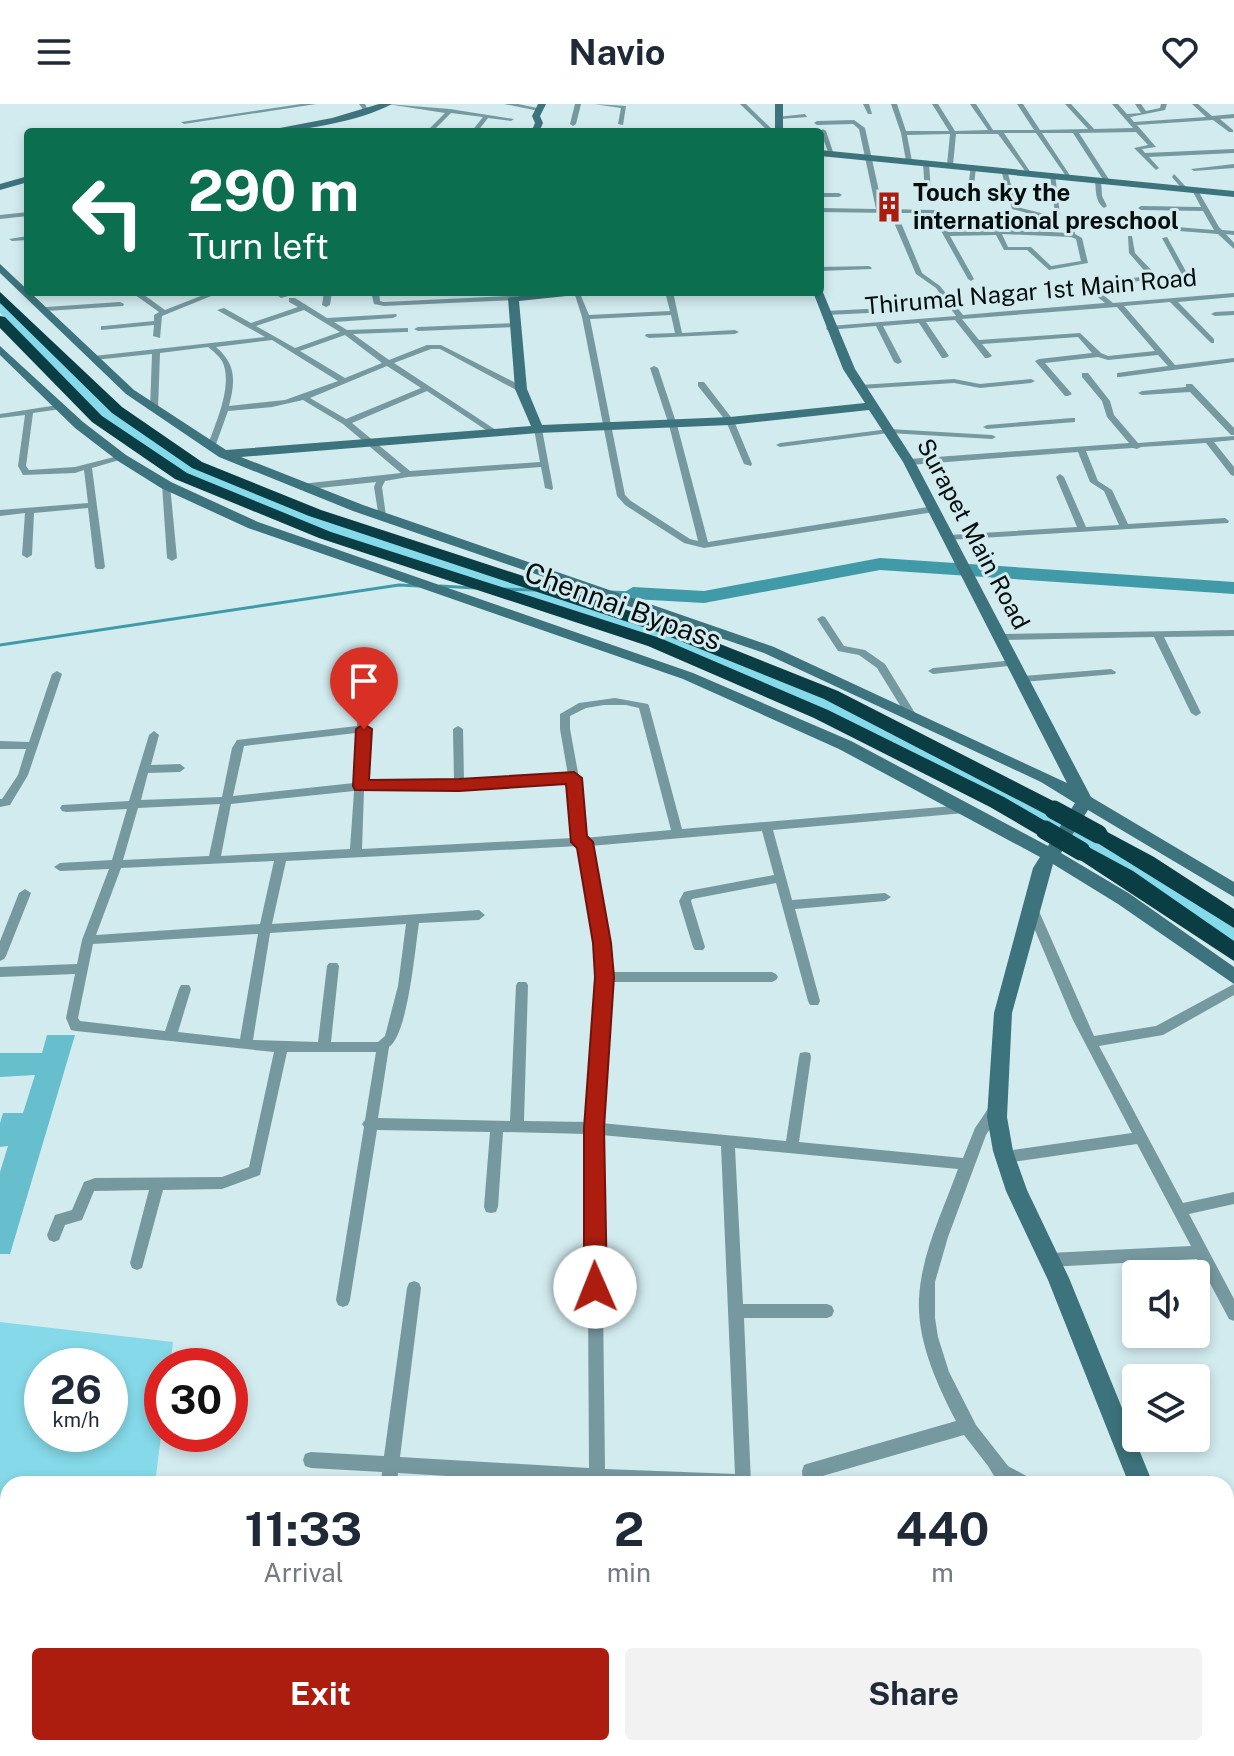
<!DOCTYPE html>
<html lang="en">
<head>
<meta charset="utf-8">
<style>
  :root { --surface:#fff; --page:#f2f2f3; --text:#1f2937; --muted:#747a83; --accent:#ad1d0f }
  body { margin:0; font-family:"Public Sans",sans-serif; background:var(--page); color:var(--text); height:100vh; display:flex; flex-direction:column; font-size:30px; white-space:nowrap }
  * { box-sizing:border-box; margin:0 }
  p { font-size:26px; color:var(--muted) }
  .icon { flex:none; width:44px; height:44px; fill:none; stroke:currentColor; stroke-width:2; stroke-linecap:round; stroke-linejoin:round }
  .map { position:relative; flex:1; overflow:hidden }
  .details { position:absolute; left:0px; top:1372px; width:1234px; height:280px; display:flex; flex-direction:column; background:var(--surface); border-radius:24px 24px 0 0; box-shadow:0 4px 12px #0003 }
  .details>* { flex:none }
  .hud { position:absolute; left:24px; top:24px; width:800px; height:168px; border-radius:8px; box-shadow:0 4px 12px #0003; background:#0b6e4f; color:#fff; overflow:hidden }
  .controls { position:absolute; left:1122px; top:1156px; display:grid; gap:16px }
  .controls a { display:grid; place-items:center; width:88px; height:88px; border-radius:8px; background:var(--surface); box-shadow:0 4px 12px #0003; font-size:40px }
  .speed { position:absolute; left:24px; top:1244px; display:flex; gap:16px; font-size:40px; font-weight:700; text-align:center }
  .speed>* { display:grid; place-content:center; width:104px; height:104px; border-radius:50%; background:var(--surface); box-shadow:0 4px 12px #0003; line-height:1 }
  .speed small { font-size:20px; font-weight:400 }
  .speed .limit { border:12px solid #d22; background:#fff; color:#111 }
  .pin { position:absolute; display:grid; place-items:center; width:68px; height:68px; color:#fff; margin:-82px -34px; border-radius:50% 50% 50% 0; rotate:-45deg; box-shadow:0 0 8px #0007 }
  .pin .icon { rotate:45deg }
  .me { position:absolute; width:88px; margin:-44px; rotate:359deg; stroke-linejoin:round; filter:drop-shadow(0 0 6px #0008) }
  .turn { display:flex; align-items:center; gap:28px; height:168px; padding:0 32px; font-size:36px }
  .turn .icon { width:104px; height:104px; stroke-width:2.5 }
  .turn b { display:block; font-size:56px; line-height:68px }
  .eta { display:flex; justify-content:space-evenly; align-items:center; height:136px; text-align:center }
  .eta b { font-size:48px; font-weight:700; line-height:56px }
  .primary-button { display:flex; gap:16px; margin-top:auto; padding:16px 32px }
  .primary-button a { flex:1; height:92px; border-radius:8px; background:var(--accent); color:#fff; font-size:32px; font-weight:700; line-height:92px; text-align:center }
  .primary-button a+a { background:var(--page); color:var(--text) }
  header { display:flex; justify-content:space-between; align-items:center; height:104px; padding:0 32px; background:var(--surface); font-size:36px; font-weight:700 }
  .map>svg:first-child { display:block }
  .green { fill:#85d9e8; fill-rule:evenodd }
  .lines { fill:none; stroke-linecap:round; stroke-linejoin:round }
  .stream { stroke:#409aa8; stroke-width:3 }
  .river { fill:#409aa8; fill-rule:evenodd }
  .building { fill:#67bfce }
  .street { fill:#76989f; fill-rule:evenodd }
  .secondary { fill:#3d737c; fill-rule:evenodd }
  .highway { fill:#0b3d45; fill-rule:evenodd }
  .highway-bridge { stroke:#0b3d45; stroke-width:19 }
  .route { fill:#ad1d0f; stroke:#70130a; stroke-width:2 }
  .labels { text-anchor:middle; stroke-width:6; stroke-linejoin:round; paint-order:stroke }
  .far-poi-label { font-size:24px; font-weight:bold; fill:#050d0e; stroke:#d2ebef; text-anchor:start }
  .far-street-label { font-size:24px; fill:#050d0e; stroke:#d2ebef }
  .street-label { font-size:28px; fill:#050d0e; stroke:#d2ebef }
</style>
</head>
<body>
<header><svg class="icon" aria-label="menu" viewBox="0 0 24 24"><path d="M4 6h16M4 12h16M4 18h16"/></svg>Navio<svg class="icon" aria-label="heart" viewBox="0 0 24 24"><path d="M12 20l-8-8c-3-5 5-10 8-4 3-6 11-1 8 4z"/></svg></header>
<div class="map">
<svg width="1234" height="1652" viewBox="0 0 1234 1652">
  <rect width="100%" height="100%" fill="#d2ebef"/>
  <!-- green -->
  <g class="green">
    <polygon points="0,195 68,262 192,362 628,516 818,590 1044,704 1234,822 1234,840 1179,801 970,676 746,573 327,427 185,371 106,316 0,209"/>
    <path d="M0,1218L173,1238L170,1262H162V1323L155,1380H8V1487H0ZM42,1262H110V1330H42Z"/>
  </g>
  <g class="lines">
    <!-- stream -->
    <g class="stream">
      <polyline points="440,482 475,484"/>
      <polyline points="504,485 535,486"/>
      <polyline points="564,487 591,488"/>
      <polyline points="611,488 633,489"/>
      <polyline points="0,541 399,481 419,482"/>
    </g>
    <!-- river -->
    <polygon class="river" points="880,454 1234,478 1234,490 880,466 704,499 633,495 623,489 633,483 704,487"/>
  </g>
  <!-- building -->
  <polygon class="building" points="47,931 75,931 10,1150 0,1150 0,1068 8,1042 0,1043 0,1019 3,1009 23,1009 35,971 0,973 0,949 42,949"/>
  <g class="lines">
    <!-- street -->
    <g class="street">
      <polygon points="301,0 316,0 184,20 181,18"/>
      <polygon points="359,0 365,0 369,8 365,8"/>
      <polygon points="387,0 450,5 514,15 511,17 488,14 477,28 471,28 483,13 451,9 432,28 426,28 445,9"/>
      <polygon points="504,0 518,0 542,5 539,7"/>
      <polygon points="575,0 581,0 576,20 573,22 570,20"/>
      <polygon points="594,0 626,2 623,21 618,20 621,4"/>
      <polygon points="740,0 746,0 775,28 769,28"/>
      <polygon points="863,0 869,0 872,10 868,10"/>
      <polygon points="891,0 897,0 906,27 949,27 932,0 938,0 955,27 988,26 970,0 976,0 993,26 1034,26 1017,0 1023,0 1040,26 1088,25 1065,0 1071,0 1094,25 1133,24 1112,0 1118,0 1127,10 1141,9 1135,0 1141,0 1146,7 1160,4 1161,0 1167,0 1165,6 1130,13 1134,18 1206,13 1192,0 1198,0 1212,12 1234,10 1234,14 1220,15 1233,26 1233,28 1229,28 1213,16 1137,21 1156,43 1142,45 1145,49 1234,45 1234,49 1149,53 1159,64 1156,66 1134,44 1148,41 1136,28 1079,29 1110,77 1107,79 1104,77 1073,29 1042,29 1071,73 1068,75 1036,29 1004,29 1031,69 1028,71 998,30 956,30 953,61 950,63 947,61 950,30 907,31 912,57 909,59 906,57 901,29"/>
      <polygon points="805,10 807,13 780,15 777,13"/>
      <path d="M854,16L865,24L883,105L935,106L948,128L1016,126L1068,129L1067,120L1070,118H1114L1214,126L1203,107L1141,106L1138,104L1141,102L1201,103L1192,86L1197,85L1219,123L1222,126L1234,127V131L1226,130L1234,139V145L1218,130L1114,122H1074L1075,130L1082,134L1088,159L1049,166L1027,146H1004L996,131L950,132L974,175L971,177L968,175L931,109H897L922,169L940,182L963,211L1105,199L1084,182V180L1149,172L1129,149L1128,132H1132L1135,149L1156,171L1181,169L1162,134L1167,133L1188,171L1187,172L1092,182L1113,199L1234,189V193L1178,198L1214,235V239H1211L1170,198L1124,202L1175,261L1234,254V258L1120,273H1117V269L1168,262L1158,251L1108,256L1098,253L1045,259L1072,290L1068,292H1065L1035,257L1039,255L1092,249L1078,233L982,240L992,252L988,254H985L955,216L926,218L949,252L945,254H942L919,219L883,222L902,258L898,260L894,258L876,222L827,226L826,224L830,222L956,212L936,184L916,170L890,109L820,108V104L876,105L859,25L853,20L817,21L814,19L817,17ZM1002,130L1071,133L1076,135L1081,157L1051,162L1031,143H1008ZM1117,203L1155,247L1108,252L1101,249L1080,229L979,236L962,215Z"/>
      <polygon points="823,25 826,27 834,51 829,50 820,27"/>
      <polygon points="926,57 929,59 931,89 928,91 925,89 923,59"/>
      <polygon points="1234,60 1234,64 1194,67 1191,65"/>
      <polygon points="971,62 976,63 973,91 970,93 967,91"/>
      <polygon points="1004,64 1007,66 1017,103 1049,111 1055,109 1050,71 1055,70 1060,111 1049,115 1012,105 1001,66"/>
      <polygon points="1174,70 1187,84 1187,86 1183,86 1172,73"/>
      <path d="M1098,74L1101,76L1102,92L1107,102L1104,104C1095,98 1096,86 1095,76Z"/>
      <polygon points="820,89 839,89 842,91 839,93 820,93"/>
      <polygon points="28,108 28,112 0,115 0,111"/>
      <polygon points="28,132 28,136 12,137 9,135"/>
      <polygon points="869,162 872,164 871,165 820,167 820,163"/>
      <polygon points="131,188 140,188 165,206 211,188 221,188 162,212 160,234 153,232 154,221 101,226 101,222 104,222 154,217 154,211 159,208"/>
      <polygon points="273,188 282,188 288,192 281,194"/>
      <polygon points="324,188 332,188 330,201 326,203 322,201"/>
      <polygon points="371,188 379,188 380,197 384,198 509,192 508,188 516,188 517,194 513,196 384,202 374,200"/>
      <polygon points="574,188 608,188 604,190 581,192 589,211 670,207 665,188 673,188 682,229 735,226 739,228 735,230 649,234 645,232 646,230 675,229 671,211 590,215 625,391 631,397 690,435 698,437 669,321 650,264 654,262 658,264 677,321 708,438 934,402 938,405 934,408 704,444 684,439 625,401 617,392 582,213"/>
      <path d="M289,194H295L327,214L396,210L397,212L393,214L334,218L347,226L408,224V228H405L353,230L389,256L427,241H441L524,283V287H518L440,245H431L394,259L499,328L492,330L427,287L352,319L410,367L540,358L534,325L538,323L542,325L553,384L552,386L545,384L541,363L408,373L385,377L382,383L386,412L382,415L379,414L374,383L376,378L301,386L297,383L301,380L401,369L343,320L303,296L272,303L228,307L215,343L208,345L207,343C215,321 234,280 222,257C219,252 213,247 208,243L160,249L158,305L154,307L150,305L152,250L94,256L90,254L94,252L265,233L217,206L224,204L251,219L298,203L289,198ZM304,206L340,228L295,244L256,222ZM345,231L382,259L345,274L300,247ZM272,236L338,277L285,296L229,302C235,278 237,261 216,243ZM387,262L421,284L346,315L310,294Z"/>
      <polygon points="120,198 124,200 123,202 46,207 42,205 46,203"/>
      <polygon points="866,205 869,205 869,209 826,211 822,209 826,207"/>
      <polygon points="1234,207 1234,211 1215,212 1211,210 1215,208"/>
      <polygon points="519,219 520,221 516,223 418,227 414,225 418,223"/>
      <polygon points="1082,269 1088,269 1110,297 1114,311 1138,339 1234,332 1234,336 1214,338 1234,363 1234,372 1231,371 1206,339 1141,343 1137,345 1133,344 1086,347 1098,377 1112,386 1128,420 1225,414 1229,417 1228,419 946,436 946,432 949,431 1077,423 1056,373 1060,370 1064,373 1086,423 1119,421 1104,387 1090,378 1078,348 909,361 905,358 909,355 1129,339 1107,313 1102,297 1082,273"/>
      <polygon points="954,275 980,280 1031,275 1035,277 1031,279 980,284 954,279 860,285 856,283 860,281"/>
      <polygon points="698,278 704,278 734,317 752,360 751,362 744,360 726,317 698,282"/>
      <polygon points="1186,280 1192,280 1234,324 1234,331 1231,331 1190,288 1142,291 1138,289 1142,287 1186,283"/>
      <polygon points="58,301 61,301 61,305 33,309 26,362 29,366 75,363 122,351 126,354 92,364 105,463 103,465 97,465 95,463 88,404 34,409 32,451 27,454 22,451 25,409 0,412 0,406 88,399 84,366 75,369 23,371 18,362 25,311 0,314 0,310"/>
      <polygon points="1072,314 1075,314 1075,318 987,325 983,323 987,321"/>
      <polygon points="889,325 992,331 996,333 992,335 889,329 780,343 776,341 780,339"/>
      <polygon points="166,378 170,381 177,454 172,457 167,454 162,381"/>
      <polygon points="822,512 825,513 844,542 865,546 885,560 915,609 914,611 906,611 877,564 859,551 838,547 817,515"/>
      <polygon points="1234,526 1234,532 1164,533 1201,609 1196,612 1191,609 1154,533 1001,536 996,533 1001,530"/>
      <polygon points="1015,556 1019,557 1019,561 933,570 928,567 933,564"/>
      <polygon points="1111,565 1116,568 1115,570 1023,578 1018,575 1023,572"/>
      <polygon points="57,567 62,570 28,671 10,701 0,703 0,695 2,695 18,671 26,645 0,645 0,637 29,638 52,570"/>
      <path d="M615,594L648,600L649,602L682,725L965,701L971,705L965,709L773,726L792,796L885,789L891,793L885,797L795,805L820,897L818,901H810L808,897L776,779L692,795L691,797L705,843L703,846H695L693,843L679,797L684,788L688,787L774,771L762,727L590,742L608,839L611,868H772L776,870L778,873L776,876L772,878H611L601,1019L786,1037L799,953L800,949L805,948L810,949L811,953L799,1038L963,1054L975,1024L992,999L997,997L1002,999L1004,1003L986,1031L948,1133L935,1178V1214L938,1233L949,1268L976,1321L1008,1362L1030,1374L1032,1380H999L988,1362L964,1331L819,1373V1380H803L802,1367L804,1361L810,1359L956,1317C937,1280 917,1237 919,1195C921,1150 943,1107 958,1065L735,1044L743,1200H827L832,1202L834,1207L832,1212L827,1214H744L751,1380H578L398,1369L397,1380H381L382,1368L311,1364L305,1362L303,1356L305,1350L311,1348L384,1352L407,1184L409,1179L414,1177L419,1179L421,1184L400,1353L589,1364L587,1030L503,1028L498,1103L496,1108L491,1109L486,1108L484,1103L490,1028L377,1026L350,1196L348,1201L343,1203L338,1201L336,1196L364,1023L362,1020L365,1016L376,948H287L260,1071L222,1085L163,1086L142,1164L137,1166L132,1164L130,1159L149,1086L94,1087L82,1116L65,1121L59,1136L54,1138L49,1136L47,1131L55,1111L72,1106L84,1078L95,1074L222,1073L249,1063L274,948L76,927L71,926L66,914L75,870L0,873V863L77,860L82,836L109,765L60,767L54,763L60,759L112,756L127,705L66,708L62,707L60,704L62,701L129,697L149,631L154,627L159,631L151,661L180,660L185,664L180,668L148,669L141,696L222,693L232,644L237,636L357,622L358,603L363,600L368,603L367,622L369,625L367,628L365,678L454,677L453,625L458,622L463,625L464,677L568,671L560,625V610L579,599ZM604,601H626L639,604L671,726L584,734L579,674L570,625V612L586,604ZM356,629L354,679L233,692L244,642ZM569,678L573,734L362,745L364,686L459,685ZM354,687L350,745L221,752L231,700ZM220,700L209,752L123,756L138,704ZM579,742L596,839L599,873L588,1018L524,1017L528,881L526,878H518L516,881L510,1017L378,1014L389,943C408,930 415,845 419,819L479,816L485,811L479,806L272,820L286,757ZM274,757L260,820L96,831L121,764ZM406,820L398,882L385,932L378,938H331L339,862L337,859H329L327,862L318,938L253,936L270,829ZM258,830L240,935L178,928L191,885L189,881H181L179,885L165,927L80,917L78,914L93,840ZM601,1031L721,1042L735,1370L605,1365Z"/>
      <polygon points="25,785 31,789 6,852 4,855 0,857 0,837 19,789"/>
      <polygon points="1032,801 1038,805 1094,932 1156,922 1234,880 1234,891 1163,931 1099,942 1183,1099 1234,1088 1234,1100 1189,1110 1234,1195 1234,1217 1229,1215 1197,1155 1049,1163 1044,1161 1042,1156 1044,1151 1049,1149 1191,1142 1137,1040 1005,1059 1000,1057 998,1053 1000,1049 1005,1047 1132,1029 1073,916 1026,805"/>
      <polygon points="268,1644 304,1644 301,1650 298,1652 262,1652 264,1645"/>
      <rect x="361" y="1644" width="18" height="8"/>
      <rect x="593" y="1644" width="18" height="8"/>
      <rect x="732" y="1644" width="18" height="8"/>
      <polygon points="1084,1644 1102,1644 1105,1652 1087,1652"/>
      <polygon points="1175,1644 1193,1644 1196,1652 1178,1652"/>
    </g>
    <!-- secondary -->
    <g class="secondary">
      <path d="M379,0H392C359,18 297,28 259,28L332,14Z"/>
      <polygon points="538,0 546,0 540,12 543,19 539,28 531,28 535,19 532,12"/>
      <rect x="775" y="0" width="8" height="28"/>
      <polygon points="820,46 1234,87 1234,93 820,52"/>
      <polygon points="28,72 28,78 0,86 0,80"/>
      <path d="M0,160L134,286L226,346L531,322L515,285L508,194L543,188H581L576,191L519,197L527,285L542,321L730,313L865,299L843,265L813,188L822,186L855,265L915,358L1091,693L1234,778V793L1088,706L1061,749L1130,790L1234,863V880L1118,800L1053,760L1012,909L1007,1013L1013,1047L1027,1086L1069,1174L1153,1380H1129L1048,1176L1006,1087L993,1047L987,1013L994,909L1033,764L1040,753L839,645L683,575L248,424L161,384L118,357L75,324L0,251V242L83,318L126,351L171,378L258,418L693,569L851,637L1048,742L1075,699L1041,678L764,549L353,407L219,353L126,290L0,169ZM869,306L903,358L1067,679L774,543L363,401L241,353L538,329L730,321Z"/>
      <polygon points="1226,1495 1234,1498 1234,1531 1226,1528"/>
    </g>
    <!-- highway -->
    <g class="highway">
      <polygon points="0,188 122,303 202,358 321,406 670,520 838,587 1061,701 1064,706 1061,711 1047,711 824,595 658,528 309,412 192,364 112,309 0,199"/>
      <polygon points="0,212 5,213 102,312 187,369 331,428 660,534 828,606 1004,693 1052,721 1055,726 1052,731 1038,731 990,703 814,614 648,542 319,434 175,375 92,318 0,224"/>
      <polygon points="1098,723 1154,753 1234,805 1234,824 1091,735 1088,730 1091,725"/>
      <polygon points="1081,739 1133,767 1234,837 1234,857 1074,752 1071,747 1074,742"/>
    </g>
    <!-- highway-bridge -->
    <g class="highway-bridge">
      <polyline points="1054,706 1098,730"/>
      <polyline points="1045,726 1081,747"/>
    </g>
  </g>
  <!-- route -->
  <polygon class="route" points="364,620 372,625 369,676 459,675 574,668 582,674 587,732 593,738 611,839 614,873 604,1024 607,1183 603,1190 595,1193 587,1190 584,1183 584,1024 595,873 593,839 577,744 571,738 566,680 459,687 355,686 353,682 356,625"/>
  <!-- icons -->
  <defs>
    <g id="building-bare" transform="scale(2.4)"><path d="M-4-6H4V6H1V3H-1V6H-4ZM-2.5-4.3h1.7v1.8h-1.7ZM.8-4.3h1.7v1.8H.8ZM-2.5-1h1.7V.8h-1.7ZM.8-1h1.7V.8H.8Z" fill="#ad1d0f" stroke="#d2ebef" stroke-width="2.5" paint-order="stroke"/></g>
  </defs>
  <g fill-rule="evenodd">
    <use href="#building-bare" x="889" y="103"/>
  </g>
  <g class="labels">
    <!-- far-poi labels -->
    <g class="far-poi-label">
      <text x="913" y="97">Touch sky the<tspan x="913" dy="28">international preschool</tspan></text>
    </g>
    <!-- far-street labels -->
    <g class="far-street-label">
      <text transform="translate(1031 188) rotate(-5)" y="8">Thirumal Nagar 1st Main Road</text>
      <text transform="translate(973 430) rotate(62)" y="8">Surapet Main Road</text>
    </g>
    <!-- street labels -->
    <g class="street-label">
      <text transform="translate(623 502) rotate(20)" y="10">Chennai Bypass</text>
    </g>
  </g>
</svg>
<div class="controls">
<a><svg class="icon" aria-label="sound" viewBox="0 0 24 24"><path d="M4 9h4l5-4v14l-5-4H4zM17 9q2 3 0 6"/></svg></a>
<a><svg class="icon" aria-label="layers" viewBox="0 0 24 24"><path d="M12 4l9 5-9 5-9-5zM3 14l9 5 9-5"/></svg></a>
</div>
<div class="speed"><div>26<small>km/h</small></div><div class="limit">30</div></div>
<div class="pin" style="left:364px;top:625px;background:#d93025"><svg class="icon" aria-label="arrive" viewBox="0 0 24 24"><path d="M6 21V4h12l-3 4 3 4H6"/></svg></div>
<svg class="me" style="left:595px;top:1183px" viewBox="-20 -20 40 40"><circle r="19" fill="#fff"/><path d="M0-13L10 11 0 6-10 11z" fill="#ad1d0f"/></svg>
<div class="hud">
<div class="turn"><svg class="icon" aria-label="left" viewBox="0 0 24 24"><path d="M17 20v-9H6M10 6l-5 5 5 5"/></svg><div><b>290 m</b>Turn left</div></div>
</div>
<section class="details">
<div class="eta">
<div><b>11:33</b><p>Arrival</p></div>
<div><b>2</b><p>min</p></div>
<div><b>440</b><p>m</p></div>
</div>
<div class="primary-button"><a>Exit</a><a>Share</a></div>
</section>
</div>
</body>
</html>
